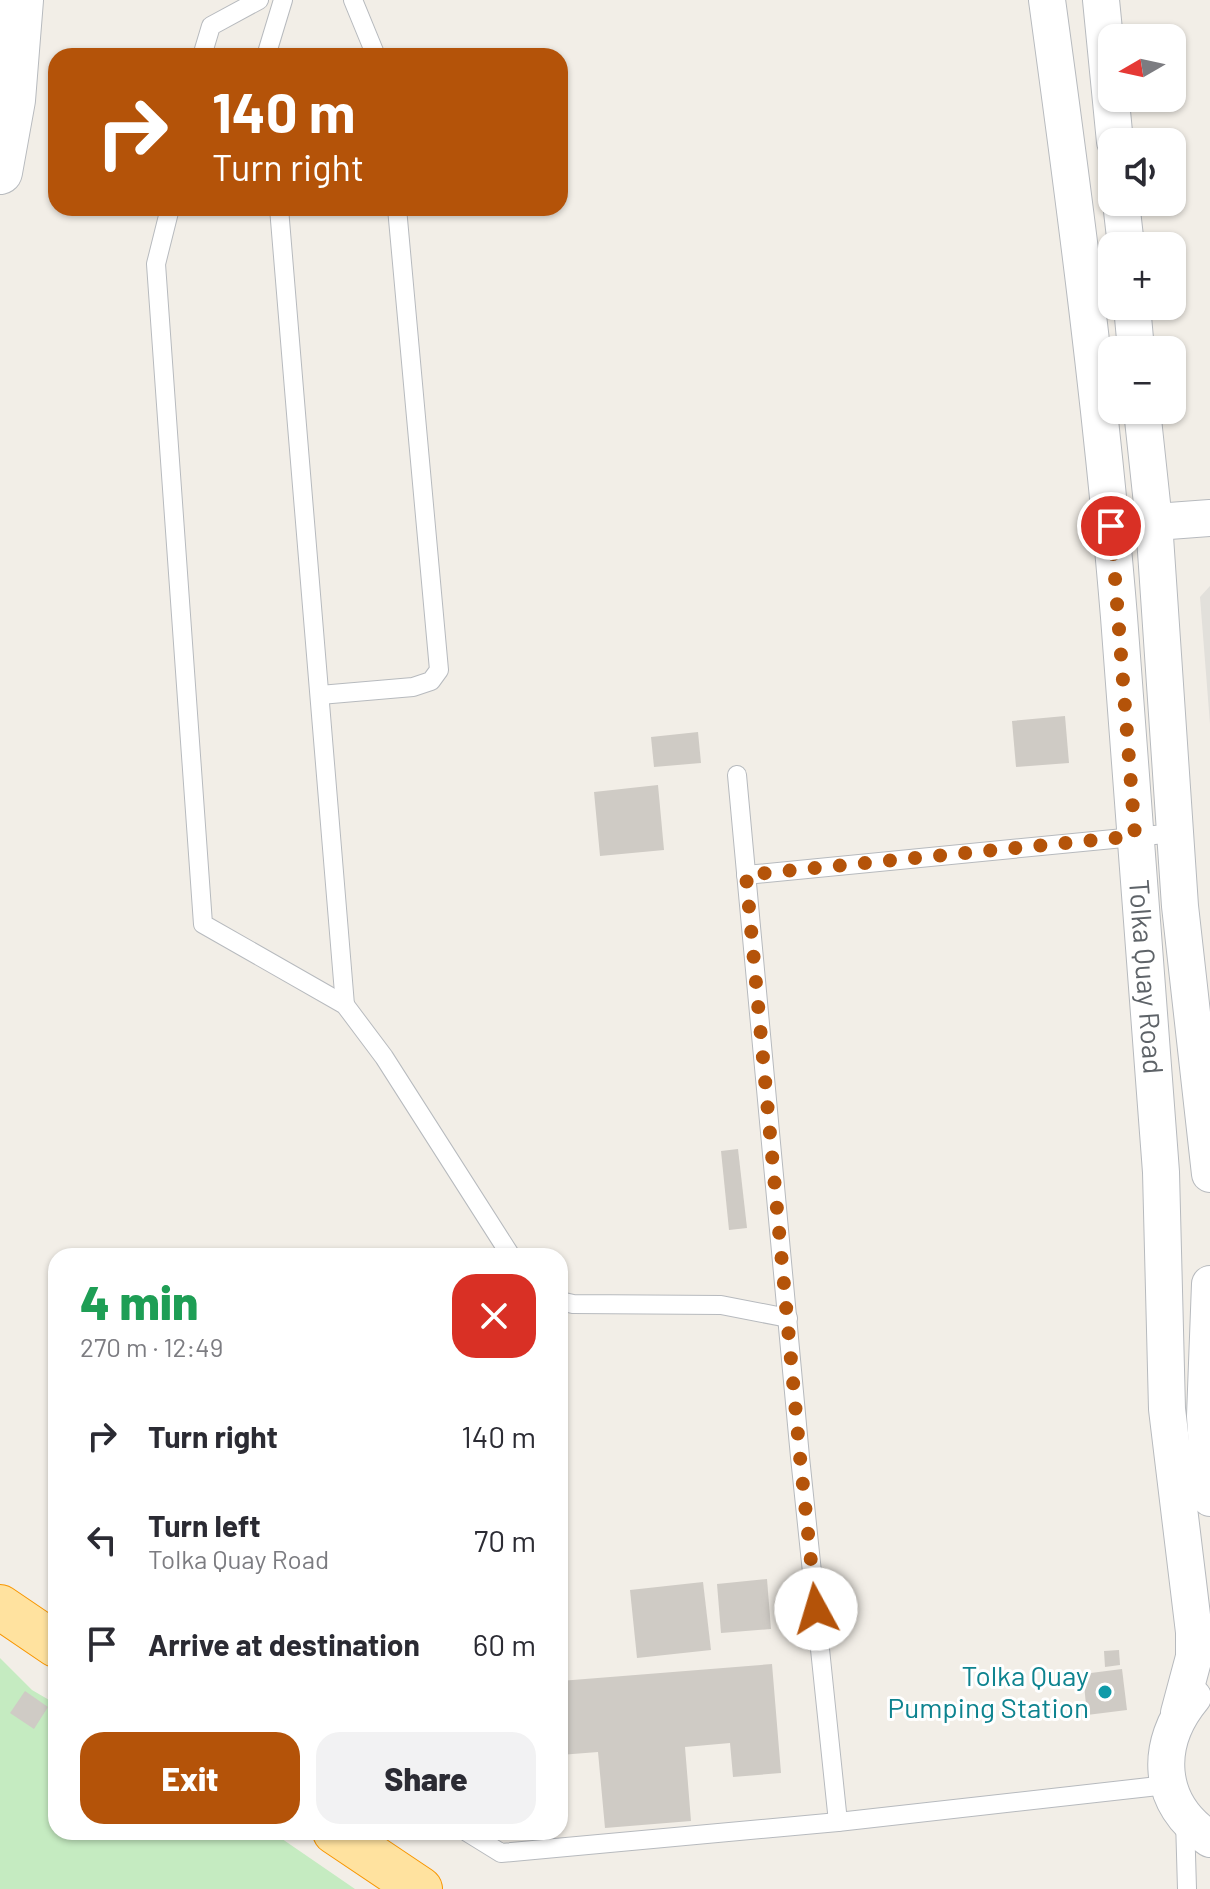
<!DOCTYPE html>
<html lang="en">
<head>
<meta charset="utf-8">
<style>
  :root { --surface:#fff; --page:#f2f2f3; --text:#2b2b33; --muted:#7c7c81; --accent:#b45309 }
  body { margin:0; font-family:Barlow,sans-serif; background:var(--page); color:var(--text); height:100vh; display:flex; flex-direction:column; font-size:30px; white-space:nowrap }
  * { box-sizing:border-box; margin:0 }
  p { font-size:26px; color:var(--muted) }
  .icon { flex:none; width:44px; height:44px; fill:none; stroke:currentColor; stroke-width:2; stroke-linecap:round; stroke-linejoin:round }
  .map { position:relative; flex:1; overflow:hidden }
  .sheet { position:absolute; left:48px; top:1248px; width:520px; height:592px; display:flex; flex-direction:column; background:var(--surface); border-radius:24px; box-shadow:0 2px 6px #0004 }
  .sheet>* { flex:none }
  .top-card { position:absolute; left:48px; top:48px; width:520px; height:168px; border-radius:24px; box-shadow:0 2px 6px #0004; background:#b45309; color:#fff; overflow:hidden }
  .needle { width:52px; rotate:261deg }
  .fabs { position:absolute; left:1098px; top:24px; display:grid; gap:16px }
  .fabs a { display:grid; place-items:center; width:88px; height:88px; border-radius:16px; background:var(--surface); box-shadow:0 2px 6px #0004; font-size:40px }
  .pin { position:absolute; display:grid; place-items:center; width:68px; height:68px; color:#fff; margin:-34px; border:4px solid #fff; border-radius:50%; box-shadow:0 2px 8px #0007 }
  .me { position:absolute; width:88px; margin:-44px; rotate:354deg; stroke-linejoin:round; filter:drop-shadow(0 0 6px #0008) }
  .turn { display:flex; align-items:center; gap:28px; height:168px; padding:0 32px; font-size:36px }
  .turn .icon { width:104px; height:104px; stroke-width:2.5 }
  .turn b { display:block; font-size:56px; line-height:68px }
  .round { display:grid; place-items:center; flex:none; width:84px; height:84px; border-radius:24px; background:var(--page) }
  .summary { display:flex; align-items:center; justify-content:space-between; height:136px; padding:0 32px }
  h1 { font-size:48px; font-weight:800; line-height:60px; color:#1e9e55 }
  .action { display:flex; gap:16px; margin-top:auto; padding:16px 32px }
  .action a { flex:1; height:92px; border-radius:24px; background:var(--accent); color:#fff; font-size:32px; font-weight:800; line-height:92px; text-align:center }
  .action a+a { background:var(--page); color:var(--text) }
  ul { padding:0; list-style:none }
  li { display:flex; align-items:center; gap:24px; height:104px; padding:0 32px }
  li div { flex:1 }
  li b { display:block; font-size:30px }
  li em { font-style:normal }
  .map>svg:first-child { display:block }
  .industrial { fill:#e2e0db }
  .green { fill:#c5ebc1 }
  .building { fill:#cfcbc5 }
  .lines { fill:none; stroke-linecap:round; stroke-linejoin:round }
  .service-casing { stroke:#b7babe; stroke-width:20 }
  .minor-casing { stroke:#b7babe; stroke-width:38 }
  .tertiary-casing { stroke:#b7babe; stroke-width:46 }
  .trunk-casing { stroke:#f89600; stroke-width:46 }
  .service { stroke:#fff; stroke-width:18 }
  .minor { stroke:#fff; stroke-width:36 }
  .tertiary { stroke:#fff; stroke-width:44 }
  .trunk { stroke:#ffe29f; stroke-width:44 }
  .route { stroke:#b45309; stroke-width:14; stroke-dasharray:0 25.2 }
  .culture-dot { fill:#0f9aa8; stroke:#fff; stroke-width:3 }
  .labels { text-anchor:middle; stroke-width:6; stroke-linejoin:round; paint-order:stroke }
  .street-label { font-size:28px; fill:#5e6368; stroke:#fff }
  .culture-label { font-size:28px; fill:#0d838f; stroke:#fff; text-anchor:end }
</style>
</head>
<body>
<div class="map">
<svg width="1210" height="1889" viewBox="0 0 1210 1889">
  <rect width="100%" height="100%" fill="#f2eee7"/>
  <!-- industrial -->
  <polygon class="industrial" points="1210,586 1210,724 1200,597"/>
  <!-- green -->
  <polygon class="green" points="0,1658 32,1690 56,1704 56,1832 272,1832 355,1889 0,1889"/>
  <!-- building -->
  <g class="building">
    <polygon points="1065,716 1069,763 1016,767 1012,721"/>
    <polygon points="698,732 701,763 654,767 651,737"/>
    <polygon points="658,785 664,850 600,856 594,792"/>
    <polygon points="738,1149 747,1228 729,1230 721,1151"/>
    <polygon points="767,1579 771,1629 721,1633 717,1584"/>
    <polygon points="703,1582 711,1650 637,1658 630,1590"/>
    <polygon points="1119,1650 1120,1665 1105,1667 1104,1651"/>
    <polygon points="772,1664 781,1773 733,1777 730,1743 685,1747 691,1821 605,1828 598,1752 560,1755 560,1681"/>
    <polygon points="1122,1669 1127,1710 1087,1715 1083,1674"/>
    <polygon points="25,1691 48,1707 34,1729 10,1713"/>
  </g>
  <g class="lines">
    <!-- service casing -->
    <g class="service-casing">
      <g id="service">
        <polyline points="353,0 376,56"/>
        <polyline points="202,56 211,26 259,0"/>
        <polyline points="266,56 283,0"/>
        <polyline points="170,208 156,264 203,924 345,1005 384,1057 511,1256"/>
        <polyline points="279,208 345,1005"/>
        <polyline points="320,695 413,687 431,681 439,670 397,208"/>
        <polyline points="737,775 800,1457 838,1822"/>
        <polyline points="746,875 1175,833"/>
        <polyline points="560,1301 573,1304 721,1305 788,1318"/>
        <polyline points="1185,1820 1187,1889"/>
        <polyline points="467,1832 501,1853 838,1822 1158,1786 1167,1783"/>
      </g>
    </g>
    <!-- minor casing -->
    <g class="minor-casing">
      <g id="minor">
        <path id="s1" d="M1047,0C1075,205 1102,411 1119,617L1161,1172L1167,1409L1194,1632V1657L1179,1713"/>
        <polyline points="1101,0 1115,142"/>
        <polyline points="1121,202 1126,246"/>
        <polyline points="1132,306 1136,350"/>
        <polyline points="1142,410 1154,522 1180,906 1210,1174"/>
        <polyline points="1129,524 1210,518"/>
        <polyline points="1210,1284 1205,1416 1210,1498"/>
        <path d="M1193,1697C1154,1744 1156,1804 1210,1839"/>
      </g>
    </g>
    <!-- tertiary casing -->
    <g class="tertiary-casing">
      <polyline id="tertiary" points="0,172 13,100 21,0"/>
    </g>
    <!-- trunk casing -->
    <g class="trunk-casing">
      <g id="trunk">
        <polyline points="0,1607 56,1645"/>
        <polyline points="335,1832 420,1889"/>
      </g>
    </g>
    <!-- service -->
    <use href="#service" class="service"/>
    <!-- minor -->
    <use href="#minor" class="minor"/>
    <!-- tertiary -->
    <use href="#tertiary" class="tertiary"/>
    <!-- trunk -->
    <use href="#trunk" class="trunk"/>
  </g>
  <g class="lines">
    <!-- route -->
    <polyline class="route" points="816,1609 800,1457 746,875 1135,836 1111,526"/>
  </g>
  <!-- markers -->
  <circle class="culture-dot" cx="1105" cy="1692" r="8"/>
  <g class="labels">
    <!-- street labels -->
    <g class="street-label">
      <text dy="10" stroke="none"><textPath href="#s1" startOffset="982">Tolka Quay Road</textPath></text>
    </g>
    <!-- culture labels -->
    <g class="culture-label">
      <text x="1089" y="1686">Tolka Quay<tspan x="1089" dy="32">Pumping Station</tspan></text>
    </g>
  </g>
</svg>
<div class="fabs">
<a><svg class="needle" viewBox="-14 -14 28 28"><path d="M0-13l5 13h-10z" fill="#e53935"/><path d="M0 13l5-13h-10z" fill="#7c7c81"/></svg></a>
<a><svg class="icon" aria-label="sound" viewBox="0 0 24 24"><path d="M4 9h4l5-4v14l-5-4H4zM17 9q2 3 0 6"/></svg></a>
<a>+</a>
<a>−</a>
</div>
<div class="pin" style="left:1111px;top:526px;background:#d93025"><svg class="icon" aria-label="arrive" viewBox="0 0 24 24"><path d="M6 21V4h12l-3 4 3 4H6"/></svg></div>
<svg class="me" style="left:816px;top:1609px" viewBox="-20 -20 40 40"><circle r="19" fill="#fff"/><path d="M0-13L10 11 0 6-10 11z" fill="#b45309"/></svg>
<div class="top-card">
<div class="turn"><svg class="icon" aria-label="right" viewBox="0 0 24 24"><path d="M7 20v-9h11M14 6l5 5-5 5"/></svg><div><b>140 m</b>Turn right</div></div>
</div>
<section class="sheet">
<div class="summary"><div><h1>4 min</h1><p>270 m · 12:49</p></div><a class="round" style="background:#d93025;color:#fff"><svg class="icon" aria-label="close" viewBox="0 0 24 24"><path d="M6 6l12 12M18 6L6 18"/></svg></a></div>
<ul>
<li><svg class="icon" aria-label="right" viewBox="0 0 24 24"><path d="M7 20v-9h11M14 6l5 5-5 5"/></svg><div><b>Turn right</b></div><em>140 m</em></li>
<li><svg class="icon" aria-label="left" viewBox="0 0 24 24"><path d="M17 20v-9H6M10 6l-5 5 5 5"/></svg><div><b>Turn left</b><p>Tolka Quay Road</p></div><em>70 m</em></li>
<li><svg class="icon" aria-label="arrive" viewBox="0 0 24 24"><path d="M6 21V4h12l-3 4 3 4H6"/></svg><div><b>Arrive at destination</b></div><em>60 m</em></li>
</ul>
<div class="action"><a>Exit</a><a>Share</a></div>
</section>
</div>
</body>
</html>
